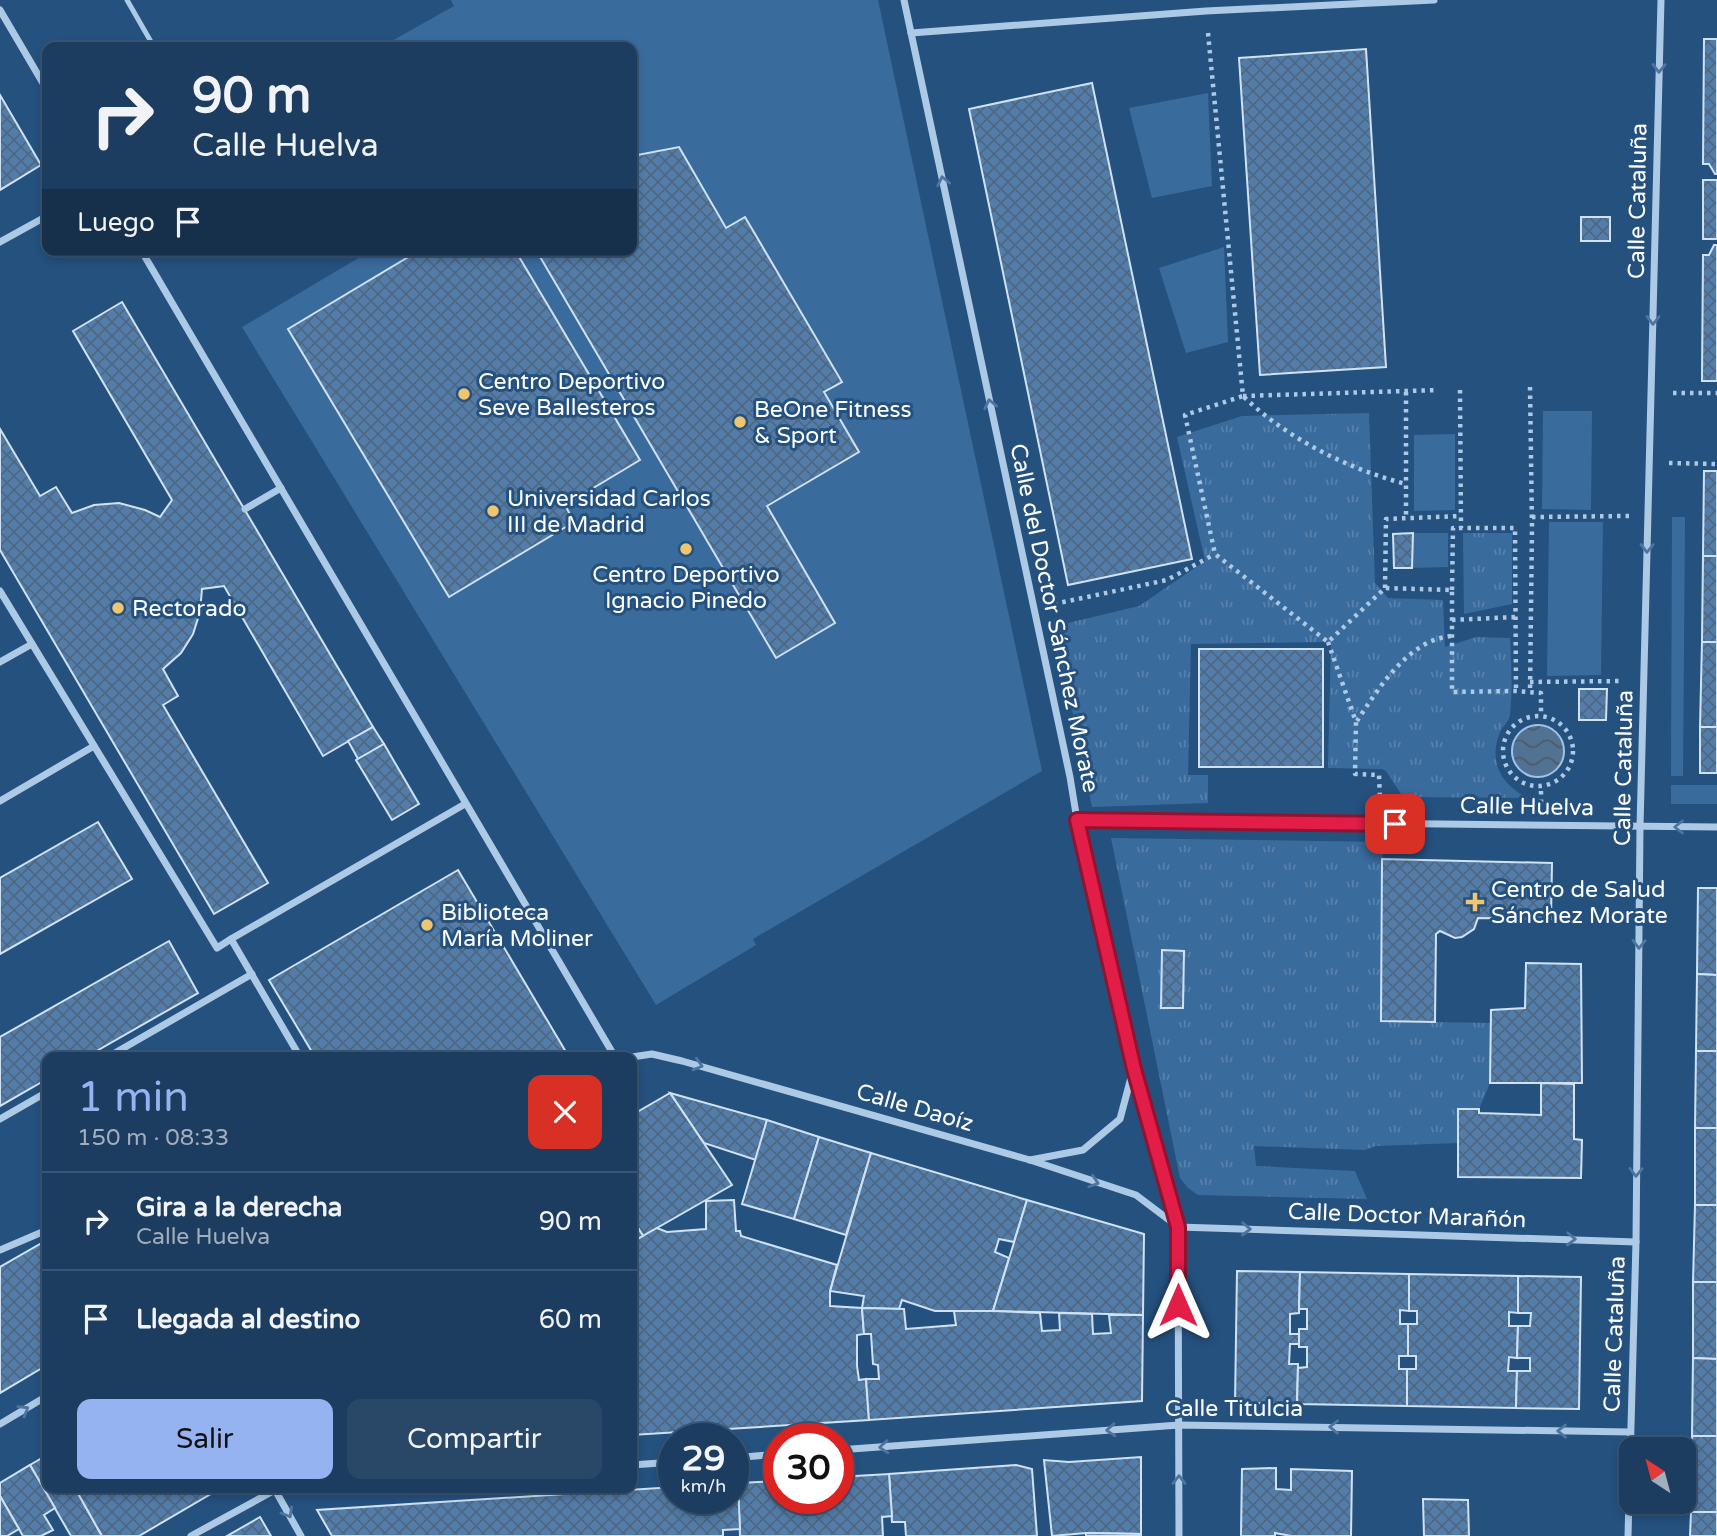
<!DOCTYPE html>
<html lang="es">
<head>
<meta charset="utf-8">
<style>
  :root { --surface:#1c3d5f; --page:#294868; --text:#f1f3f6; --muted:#a0aebd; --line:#3a5674; --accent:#95b2f1 }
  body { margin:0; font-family:"Varela Round",sans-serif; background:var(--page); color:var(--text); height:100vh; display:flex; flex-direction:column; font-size:26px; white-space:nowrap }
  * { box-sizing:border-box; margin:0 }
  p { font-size:23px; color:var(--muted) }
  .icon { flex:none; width:38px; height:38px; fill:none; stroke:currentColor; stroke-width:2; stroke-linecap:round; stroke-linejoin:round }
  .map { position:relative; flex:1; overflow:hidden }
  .panel { position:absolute; left:42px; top:1052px; width:595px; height:441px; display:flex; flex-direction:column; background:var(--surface); border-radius:14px; box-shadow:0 4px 10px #0003,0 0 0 2px var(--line) }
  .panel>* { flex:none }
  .hud { position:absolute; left:42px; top:42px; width:595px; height:214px; border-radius:14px; box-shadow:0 4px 10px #0003,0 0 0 2px var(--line); background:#1c3d5f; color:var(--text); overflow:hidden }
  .needle { width:46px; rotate:324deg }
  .buttons { position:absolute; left:1619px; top:1437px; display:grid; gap:14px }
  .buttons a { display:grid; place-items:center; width:77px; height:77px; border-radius:14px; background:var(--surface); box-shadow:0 4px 10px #0003,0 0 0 2px var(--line); font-size:35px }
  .speed { position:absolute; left:658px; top:1423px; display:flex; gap:14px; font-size:35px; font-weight:700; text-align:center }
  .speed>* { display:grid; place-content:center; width:91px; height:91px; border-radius:50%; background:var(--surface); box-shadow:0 4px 10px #0003,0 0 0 2px var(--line); line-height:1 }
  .speed small { font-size:18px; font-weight:400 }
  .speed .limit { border:10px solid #d22; background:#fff; color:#111 }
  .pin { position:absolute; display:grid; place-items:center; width:60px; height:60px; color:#fff; margin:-30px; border-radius:14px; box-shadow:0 4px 10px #0006 }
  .me { position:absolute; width:77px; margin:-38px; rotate:0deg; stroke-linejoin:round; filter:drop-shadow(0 0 5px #0008) }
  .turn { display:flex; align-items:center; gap:24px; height:147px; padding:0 35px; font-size:32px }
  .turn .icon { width:91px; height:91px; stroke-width:2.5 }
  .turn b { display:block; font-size:49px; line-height:60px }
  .then { display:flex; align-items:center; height:66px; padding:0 35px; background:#0003; gap:14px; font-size:26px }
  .round { display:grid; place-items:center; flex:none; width:74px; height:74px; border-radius:14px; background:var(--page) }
  .summary { display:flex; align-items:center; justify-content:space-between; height:119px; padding:0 35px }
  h1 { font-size:42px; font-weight:600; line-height:52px; color:var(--accent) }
  .button { display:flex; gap:14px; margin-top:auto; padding:14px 35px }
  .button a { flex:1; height:80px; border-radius:14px; background:var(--accent); color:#111; font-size:28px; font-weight:600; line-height:80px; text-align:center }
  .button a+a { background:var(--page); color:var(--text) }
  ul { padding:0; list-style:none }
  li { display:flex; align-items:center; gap:21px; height:98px; padding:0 35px; border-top:2px solid var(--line) }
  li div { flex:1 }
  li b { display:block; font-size:26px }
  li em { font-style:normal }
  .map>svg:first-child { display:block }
  .green { fill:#3a6b9d }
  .park { fill:url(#park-tufts) }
  .water { fill:url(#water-waves); stroke:#a0c4e7; stroke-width:2 }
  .building { fill:url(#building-cross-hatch); stroke:#cfe2f5; stroke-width:2 }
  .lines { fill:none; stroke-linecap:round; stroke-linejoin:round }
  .path { stroke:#acc9e6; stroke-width:4.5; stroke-dasharray:3.5 5; stroke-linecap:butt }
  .lane { stroke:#acc9e6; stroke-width:5 }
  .street { stroke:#acc9e6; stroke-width:7 }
  .oneway { stroke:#4e759e }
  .route-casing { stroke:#92132f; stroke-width:18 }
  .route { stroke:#e11d48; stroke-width:12 }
  .poi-dot { fill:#efc571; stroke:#25517f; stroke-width:2.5 }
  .labels { text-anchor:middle; stroke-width:6; stroke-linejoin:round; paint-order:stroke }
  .street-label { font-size:23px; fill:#fff; stroke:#25517f }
  .poi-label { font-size:23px; fill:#fff; stroke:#25517f; text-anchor:start }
</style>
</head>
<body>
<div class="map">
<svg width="1717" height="1536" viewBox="0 0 1717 1536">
  <defs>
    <pattern id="park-tufts" width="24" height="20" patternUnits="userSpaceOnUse" patternTransform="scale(1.75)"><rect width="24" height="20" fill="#3a6b9d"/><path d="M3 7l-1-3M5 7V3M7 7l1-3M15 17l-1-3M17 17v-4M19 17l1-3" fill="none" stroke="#5881ac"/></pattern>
    <pattern id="water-waves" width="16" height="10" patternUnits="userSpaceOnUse" patternTransform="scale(1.75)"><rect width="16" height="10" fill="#527293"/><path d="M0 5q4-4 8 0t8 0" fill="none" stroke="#4e5b68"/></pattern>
    <pattern id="building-cross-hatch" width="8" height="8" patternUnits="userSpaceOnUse" patternTransform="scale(1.75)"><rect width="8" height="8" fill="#527daa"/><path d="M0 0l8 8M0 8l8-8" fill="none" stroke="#4f6780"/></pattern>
  </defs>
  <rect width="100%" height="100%" fill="#25517f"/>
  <!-- green -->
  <g class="green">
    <polygon points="451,0 878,0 1042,771 753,939 756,945 656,1005 242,327 372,250 632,250 632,47 381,47 454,6"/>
    <polygon points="1208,93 1212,186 1152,198 1129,108"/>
    <polygon points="1224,247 1228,342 1186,353 1159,268"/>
    <polygon points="1543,411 1592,411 1591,510 1542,509"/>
    <polygon points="1455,434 1455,510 1414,511 1414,435"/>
    <polygon points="1672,517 1685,517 1683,776 1671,776"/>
    <polygon points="1549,522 1603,522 1601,675 1547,676"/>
    <polygon points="1413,533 1448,533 1448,567 1412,568"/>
    <rect x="1671" y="785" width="46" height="19"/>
  </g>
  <!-- park -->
  <g class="park">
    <path d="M1369,413L1375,583L1388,598L1443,600L1445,647L1476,637L1510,638C1511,663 1513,689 1510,714C1510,721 1503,725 1500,732C1488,761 1501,785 1528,798L1403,797L1386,771L1382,769L1328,768L1331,642L1191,644L1188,775H1208V803L1092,807L1055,626L1139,606L1205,561L1177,437L1242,416Z"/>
    <polygon points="1463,533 1512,533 1512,604 1464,614"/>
    <polygon points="1111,838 1383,842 1381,1021 1491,1023 1490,1083 1479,1109 1458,1109 1458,1143 1376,1146 1365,1150 1254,1146 1256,1166 1355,1171 1367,1199 1198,1195 1188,1188 1180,1178"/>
  </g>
  <!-- water -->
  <circle class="water" cx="1538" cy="751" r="26"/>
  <!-- building -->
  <g class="building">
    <polygon points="1704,39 1717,39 1717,174 1715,174 1709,164 1703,164"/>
    <polygon points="1366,49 1386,367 1260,375 1239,58"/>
    <polygon points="1092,83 1192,559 1068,585 969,109"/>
    <polygon points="0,95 41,165 0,190"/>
    <polygon points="679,147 726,228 745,217 842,382 824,392 859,452 767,506 835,623 776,658 536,250 632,250 632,156"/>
    <rect x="1703" y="180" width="14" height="59"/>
    <rect x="1581" y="217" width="29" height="24"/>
    <polygon points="1714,245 1717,245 1717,381 1702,381 1703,255 1709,255"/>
    <polygon points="420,250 515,250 640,460 565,505 574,522 449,597 288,329"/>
    <polygon points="122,302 373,727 323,756 224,586 202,589 200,612 193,634 181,653 163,669 178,696 163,705 268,883 214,914 0,550 0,429 40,496 56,487 72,513 94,505 119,503 145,510 160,517 172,500 73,331"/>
    <polygon points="1704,471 1717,471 1717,556 1703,556"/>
    <polygon points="1413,533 1412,568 1394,568 1393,534"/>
    <polygon points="1703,556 1717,556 1717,642 1702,642"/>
    <polygon points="1702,642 1717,642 1717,727 1700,727"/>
    <rect x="1199" y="649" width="124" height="118"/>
    <polygon points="1579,689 1607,689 1606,720 1579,720"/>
    <polygon points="373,727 384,744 358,759 348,741"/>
    <rect x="1700" y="727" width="17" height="46"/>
    <polygon points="384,744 419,804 392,820 356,760"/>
    <polygon points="98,822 132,879 0,954 0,878"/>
    <polygon points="1382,859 1552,863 1551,919 1478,918 1474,929 1462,937 1455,938 1440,931 1436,934 1435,1022 1381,1021"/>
    <polygon points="458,870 569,1057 315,1057 269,980"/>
    <polygon points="1698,888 1717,888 1717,975 1697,974"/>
    <polygon points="169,941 198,993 86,1057 47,1057 47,1079 0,1106 0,1037"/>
    <polygon points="1162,950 1184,951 1183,1008 1161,1008"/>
    <polygon points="1526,963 1581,964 1582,1083 1490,1083 1491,1010 1525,1008"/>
    <polygon points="1697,974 1717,975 1717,1051 1696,1051"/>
    <polygon points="1696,1051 1717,1051 1717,1128 1695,1128"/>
    <polygon points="1541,1083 1574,1084 1574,1139 1582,1140 1581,1178 1458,1177 1458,1109 1479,1109 1479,1113 1541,1115"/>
    <polygon points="670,1093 767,1120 756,1160 704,1143"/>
    <polygon points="670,1093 732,1185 643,1236 632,1218 632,1115"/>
    <polygon points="767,1120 819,1137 794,1219 742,1204"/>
    <rect x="1695" y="1128" width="22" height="77"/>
    <polygon points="819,1137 871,1153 846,1235 794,1219"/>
    <polygon points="871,1153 1027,1200 1014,1242 999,1239 995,1252 1009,1258 993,1311 935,1311 902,1300 899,1309 862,1308 864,1296 830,1291"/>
    <polygon points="734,1200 736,1231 740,1231 741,1236 837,1265 830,1291 830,1306 862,1308 864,1334 857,1335 857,1366 859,1380 866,1379 869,1420 632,1435 632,1242 657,1228 667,1232 706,1229 706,1201"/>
    <polygon points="1027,1200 1144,1234 1143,1315 993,1311"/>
    <polygon points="1695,1205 1717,1205 1717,1282 1693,1282"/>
    <polygon points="632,1218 643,1236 632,1242"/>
    <polygon points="47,1240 47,1365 0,1393 0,1267"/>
    <polygon points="1237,1271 1300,1272 1299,1313 1290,1314 1290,1334 1299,1334 1299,1344 1290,1344 1289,1364 1298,1364 1297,1404 1235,1403"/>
    <polygon points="1300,1272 1409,1274 1409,1311 1400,1310 1400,1324 1408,1324 1408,1356 1399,1356 1399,1369 1407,1369 1407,1406 1297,1404 1298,1368 1307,1367 1307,1347 1299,1347 1299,1329 1307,1329 1307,1309 1299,1309"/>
    <polygon points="1409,1274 1518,1276 1518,1313 1509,1312 1509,1326 1518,1326 1517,1358 1509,1357 1508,1371 1517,1371 1516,1408 1407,1406 1407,1369 1416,1369 1416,1356 1408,1356 1408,1324 1417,1324 1417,1311 1409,1311"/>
    <polygon points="1518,1276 1581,1277 1579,1409 1516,1408 1517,1371 1530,1371 1530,1358 1517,1358 1518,1326 1530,1326 1531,1313 1518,1313"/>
    <polygon points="1693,1282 1717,1282 1717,1359 1693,1358"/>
    <polygon points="862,1308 904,1309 906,1329 956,1325 954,1311 993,1311 1040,1313 1042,1331 1060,1330 1059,1313 1092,1314 1093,1334 1111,1333 1109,1315 1143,1315 1142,1401 869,1420 866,1379 879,1379 878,1365 873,1364 871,1334 864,1334"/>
    <polygon points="1693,1358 1717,1359 1717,1436 1692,1436"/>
    <polygon points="1692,1436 1717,1436 1717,1512 1691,1512"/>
    <polygon points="47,1455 47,1488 75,1488 102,1536 71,1536 68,1531 30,1465"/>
    <polygon points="1141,1457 1141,1534 1086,1533 1052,1536 1044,1460 1069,1462"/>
    <polygon points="30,1465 55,1508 44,1515 53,1530 41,1536 23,1536 0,1496 0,1483"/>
    <polygon points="1016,1465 1032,1469 1037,1536 906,1536 905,1522 892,1522 889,1474"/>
    <polygon points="1276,1468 1276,1489 1291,1490 1291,1469 1352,1471 1351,1536 1291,1536 1275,1533 1275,1536 1241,1536 1242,1469"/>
    <polygon points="889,1474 892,1516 882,1517 883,1536 740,1536 738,1483 779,1481 779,1498 838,1498 838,1477"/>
    <polygon points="738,1483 740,1529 723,1530 723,1536 332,1536 317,1510 674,1487 674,1498 733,1498 733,1484"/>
    <polygon points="75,1488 221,1488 139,1536 102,1536"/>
    <polygon points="0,1496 19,1529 7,1536 0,1536"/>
    <polygon points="1423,1499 1468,1500 1469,1536 1424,1536"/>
    <polygon points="1691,1512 1717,1512 1717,1536 1690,1536"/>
    <polygon points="260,1517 271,1536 227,1536"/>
    <polygon points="1086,1533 1141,1534 1141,1536 1086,1536"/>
  </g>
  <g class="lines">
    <!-- path -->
    <g class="path">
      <polyline points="1208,33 1243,396 1185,415 1215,554 1328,642 1385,588 1452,590 1452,692 1516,691 1541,693 1541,716"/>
      <polyline points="1530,387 1532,527 1530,692"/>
      <polyline points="1460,390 1461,528"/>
      <polyline points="1406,392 1406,517"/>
      <polyline points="1673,393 1717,393"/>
      <polyline points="1243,396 1438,390"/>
      <path d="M1244,397C1288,439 1348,469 1406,484"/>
      <polyline points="1669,463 1717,464"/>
      <polyline points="1532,517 1629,516"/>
      <polyline points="1385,588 1386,519 1461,516"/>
      <polyline points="1452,590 1453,528 1515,528 1516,691"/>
      <polyline points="1054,604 1167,580 1215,554"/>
      <polyline points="1452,620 1516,617"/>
      <polyline points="1328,642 1356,722 1355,774 1379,775 1380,800 1382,800"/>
      <polyline points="1530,682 1622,681"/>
      <circle cx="1538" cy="751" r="35"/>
      <path d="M1357,721C1378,689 1409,639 1452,636"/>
      <polyline points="1541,803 1541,786"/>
    </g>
    <!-- lane -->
    <polyline class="lane" points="127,0 154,47"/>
    <!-- street -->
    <g class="street">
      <polyline points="904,0 1070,777 1077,820 1134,1069 1178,1227 1179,1536"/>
      <polyline points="0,10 47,90"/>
      <polyline points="911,33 1206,11 1434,0"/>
      <polyline points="0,242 47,216"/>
      <polyline points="141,250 615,1057"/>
      <polyline points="245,509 281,488"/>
      <polyline points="0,591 217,948 231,939 300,1057"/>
      <polyline points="0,662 32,644"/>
      <polyline points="0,801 94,746"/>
      <polyline points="1077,820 1717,827"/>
      <polyline points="231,939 465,804"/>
      <polyline points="108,1057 252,974"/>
      <polyline points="632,1057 652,1054 682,1061 1030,1160 1136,1195 1177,1226"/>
      <polyline points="0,1119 47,1092"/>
      <polyline points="1030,1160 1083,1150 1120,1119 1133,1070"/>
      <polyline points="1178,1227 1636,1242"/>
      <polyline points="0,1250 47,1230"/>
      <polyline points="0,1424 47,1396"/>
      <polyline points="838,1450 1179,1425 1630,1432"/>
      <polyline points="733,1458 779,1454"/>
      <polyline points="632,1465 674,1462"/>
      <polyline points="274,1488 301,1536"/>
      <polyline points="191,1536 275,1490 306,1488"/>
      <polyline points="1628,1536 1636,1242 1640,827 1661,0"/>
    </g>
  </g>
  <!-- one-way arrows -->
  <defs><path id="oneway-chevron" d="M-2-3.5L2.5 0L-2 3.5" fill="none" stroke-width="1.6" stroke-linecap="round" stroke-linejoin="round" transform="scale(1.75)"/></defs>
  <g class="oneway">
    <use href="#oneway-chevron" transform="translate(1659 68) rotate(91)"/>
    <use href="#oneway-chevron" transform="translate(943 181) rotate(-102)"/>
    <use href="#oneway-chevron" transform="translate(1653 320) rotate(91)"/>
    <use href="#oneway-chevron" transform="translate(990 404) rotate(-102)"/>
    <use href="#oneway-chevron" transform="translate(1647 548) rotate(91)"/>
    <use href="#oneway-chevron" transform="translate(1679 827) rotate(180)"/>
    <use href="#oneway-chevron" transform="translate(1639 944) rotate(91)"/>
    <use href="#oneway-chevron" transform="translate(698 1065) rotate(16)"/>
    <use href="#oneway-chevron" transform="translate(1636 1172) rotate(91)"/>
    <use href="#oneway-chevron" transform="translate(1094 1182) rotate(18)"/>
    <use href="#oneway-chevron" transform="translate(1246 1229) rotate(2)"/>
    <use href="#oneway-chevron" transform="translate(1571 1239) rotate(2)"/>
    <use href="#oneway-chevron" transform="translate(24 1410) rotate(-31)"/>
    <use href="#oneway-chevron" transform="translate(1334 1427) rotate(-179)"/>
    <use href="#oneway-chevron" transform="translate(1111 1430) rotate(176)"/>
    <use href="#oneway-chevron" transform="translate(1562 1431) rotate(-179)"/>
    <use href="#oneway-chevron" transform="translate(884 1447) rotate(176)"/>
    <use href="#oneway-chevron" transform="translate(1179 1480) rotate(-90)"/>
    <use href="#oneway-chevron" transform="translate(288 1513) rotate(60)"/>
  </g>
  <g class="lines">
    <!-- route casing -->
    <g class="route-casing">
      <polyline id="route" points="1178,1305 1178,1227 1134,1069 1077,820 1395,824"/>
    </g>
    <!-- route -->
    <use href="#route" class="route"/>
  </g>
  <!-- markers -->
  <g class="poi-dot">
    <circle cx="464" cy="394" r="7"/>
    <circle cx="740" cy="422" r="7"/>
    <circle cx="493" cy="511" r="7"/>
    <circle cx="686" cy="549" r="7"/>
    <circle cx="118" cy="608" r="7"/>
    <path d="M1471.5 891.5h7v7h7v7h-7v7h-7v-7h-7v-7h7z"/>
    <circle cx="427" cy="925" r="7"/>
  </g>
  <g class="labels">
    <!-- street labels -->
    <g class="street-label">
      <text transform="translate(1637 201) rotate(-89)" y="8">Calle Cataluña</text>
      <text transform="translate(1055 618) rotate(78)" y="8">Calle del Doctor Sánchez Morate</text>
      <text transform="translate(1623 768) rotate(-89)" y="8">Calle Cataluña</text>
      <text transform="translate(1527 806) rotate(1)" y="8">Calle Huelva</text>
      <text transform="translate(915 1107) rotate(16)" y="8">Calle Daoíz</text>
      <text transform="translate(1407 1215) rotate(2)" y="8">Calle Doctor Marañón</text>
      <text transform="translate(1614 1334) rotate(-88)" y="8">Calle Cataluña</text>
      <text x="1234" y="1416">Calle Titulcia</text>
    </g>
    <!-- poi labels -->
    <g class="poi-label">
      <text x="478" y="389">Centro Deportivo<tspan x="478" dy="26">Seve Ballesteros</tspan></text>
      <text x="754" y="417">BeOne Fitness<tspan x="754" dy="26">&amp; Sport</tspan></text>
      <text x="507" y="506">Universidad Carlos<tspan x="507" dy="26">III de Madrid</tspan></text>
      <text x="686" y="582" text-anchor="middle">Centro Deportivo<tspan x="686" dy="26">Ignacio Pinedo</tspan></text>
      <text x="132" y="616">Rectorado</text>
      <text x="1491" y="897">Centro de Salud<tspan x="1491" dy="26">Sánchez Morate</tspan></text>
      <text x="441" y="920">Biblioteca<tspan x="441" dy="26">María Moliner</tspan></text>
    </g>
  </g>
</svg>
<div class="buttons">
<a><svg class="needle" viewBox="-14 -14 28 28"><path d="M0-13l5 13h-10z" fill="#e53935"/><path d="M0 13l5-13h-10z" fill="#a0aebd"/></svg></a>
</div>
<div class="speed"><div>29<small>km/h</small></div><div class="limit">30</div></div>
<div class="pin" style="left:1395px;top:824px;background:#d93025"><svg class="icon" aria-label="arrive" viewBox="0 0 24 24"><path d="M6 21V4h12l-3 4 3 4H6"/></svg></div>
<svg class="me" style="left:1178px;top:1305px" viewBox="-20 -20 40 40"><path d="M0-17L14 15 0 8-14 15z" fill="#e11d48" stroke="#fff" stroke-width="4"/></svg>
<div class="hud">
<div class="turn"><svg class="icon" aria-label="right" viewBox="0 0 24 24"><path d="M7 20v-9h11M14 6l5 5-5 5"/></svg><div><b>90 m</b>Calle Huelva</div></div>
<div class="then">Luego<svg class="icon" aria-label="arrive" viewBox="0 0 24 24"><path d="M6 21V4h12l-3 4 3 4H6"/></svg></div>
</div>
<section class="panel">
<div class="summary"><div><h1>1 min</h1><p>150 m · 08:33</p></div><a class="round" style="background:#d93025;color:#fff"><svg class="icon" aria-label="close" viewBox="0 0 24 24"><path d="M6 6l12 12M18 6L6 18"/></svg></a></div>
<ul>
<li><svg class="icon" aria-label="right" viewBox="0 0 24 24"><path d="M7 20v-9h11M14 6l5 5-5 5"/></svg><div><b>Gira a la derecha</b><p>Calle Huelva</p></div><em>90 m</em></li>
<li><svg class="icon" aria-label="arrive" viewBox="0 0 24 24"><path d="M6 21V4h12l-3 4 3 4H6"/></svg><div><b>Llegada al destino</b></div><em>60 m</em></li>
</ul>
<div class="button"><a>Salir</a><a>Compartir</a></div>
</section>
</div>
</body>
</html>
